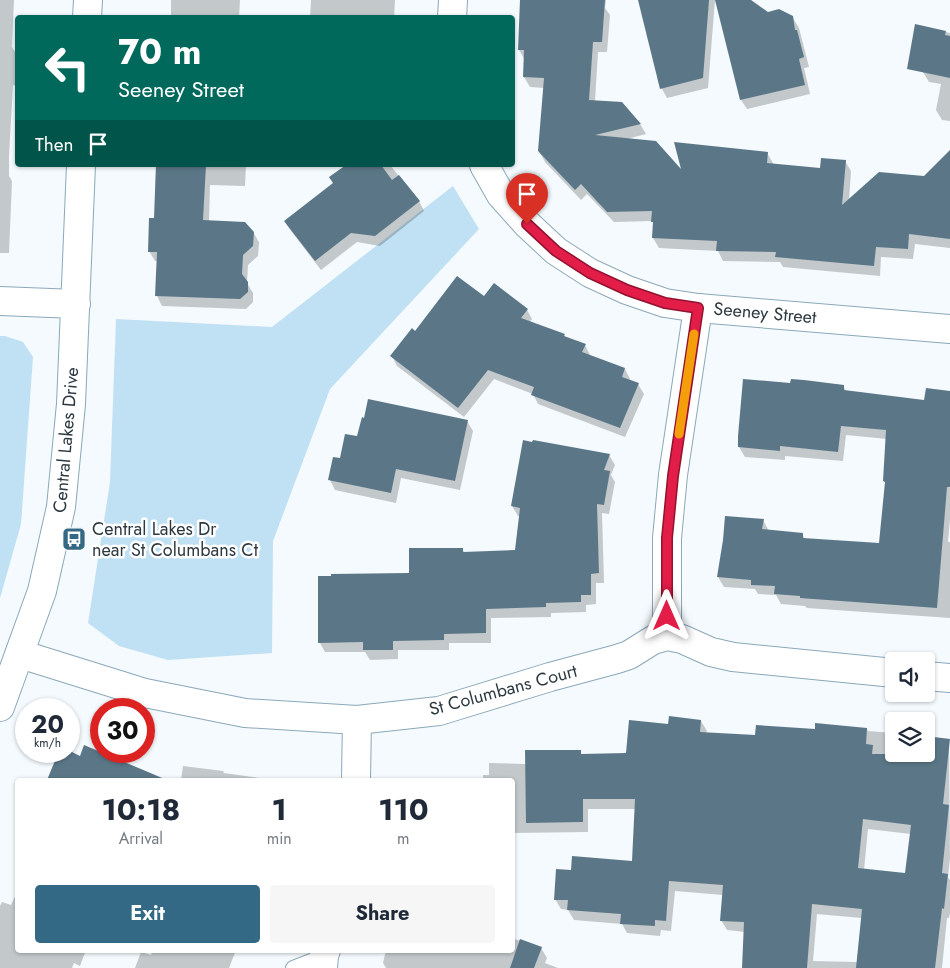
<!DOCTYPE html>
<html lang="en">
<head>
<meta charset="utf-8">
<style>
  :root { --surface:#fff; --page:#f6f6f7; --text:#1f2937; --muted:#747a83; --accent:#346985 }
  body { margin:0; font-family:Jost,sans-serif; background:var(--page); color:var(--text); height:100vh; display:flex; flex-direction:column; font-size:19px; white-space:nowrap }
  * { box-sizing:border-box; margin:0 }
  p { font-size:16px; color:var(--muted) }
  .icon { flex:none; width:28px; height:28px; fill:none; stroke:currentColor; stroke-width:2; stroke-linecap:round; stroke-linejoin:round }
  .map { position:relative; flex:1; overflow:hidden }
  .details { position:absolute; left:15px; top:778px; width:500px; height:175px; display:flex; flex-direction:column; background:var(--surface); border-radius:5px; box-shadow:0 1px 4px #0004 }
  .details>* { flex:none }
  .top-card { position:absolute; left:15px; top:15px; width:500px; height:152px; border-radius:5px; box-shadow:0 1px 4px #0004; background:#00695c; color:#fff; overflow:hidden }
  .fabs { position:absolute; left:885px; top:652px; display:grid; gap:10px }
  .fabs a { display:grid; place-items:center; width:50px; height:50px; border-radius:5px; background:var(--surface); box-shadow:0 1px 4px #0004; font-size:25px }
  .speed { position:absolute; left:15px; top:698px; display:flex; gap:10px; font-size:25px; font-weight:700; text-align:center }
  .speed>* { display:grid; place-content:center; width:65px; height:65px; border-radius:50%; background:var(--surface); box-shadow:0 1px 4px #0004; line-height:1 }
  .speed small { font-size:12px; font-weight:400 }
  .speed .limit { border:8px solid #d22; background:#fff; color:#111 }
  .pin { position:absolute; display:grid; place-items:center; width:42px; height:42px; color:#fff; margin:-51px -21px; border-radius:50% 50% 50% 0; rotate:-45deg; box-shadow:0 0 5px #0007 }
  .pin .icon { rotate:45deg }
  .me { position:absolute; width:55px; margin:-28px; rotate:0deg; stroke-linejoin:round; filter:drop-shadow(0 0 4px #0008) }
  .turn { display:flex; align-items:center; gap:18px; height:105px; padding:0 20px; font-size:22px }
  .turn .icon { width:65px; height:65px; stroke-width:2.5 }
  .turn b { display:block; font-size:35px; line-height:42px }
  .then { display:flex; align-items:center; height:48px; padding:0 20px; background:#0003; gap:10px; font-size:19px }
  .eta { display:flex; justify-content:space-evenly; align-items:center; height:85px; text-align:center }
  .eta b { font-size:30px; font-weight:700; line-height:35px }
  .action { display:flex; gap:10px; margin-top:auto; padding:10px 20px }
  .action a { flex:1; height:58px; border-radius:5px; background:var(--accent); color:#fff; font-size:20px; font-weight:700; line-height:58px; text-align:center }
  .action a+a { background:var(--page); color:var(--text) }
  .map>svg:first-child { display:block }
  .green { fill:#c0e0f4 }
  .shadow { fill:#0003; fill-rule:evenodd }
  .building { fill:#5b7787; fill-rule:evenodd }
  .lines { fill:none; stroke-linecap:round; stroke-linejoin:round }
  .service-casing { stroke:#8ba8ba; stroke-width:16 }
  .minor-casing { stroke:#8ba8ba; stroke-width:30 }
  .tertiary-casing { stroke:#8ba8ba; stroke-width:30 }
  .service { stroke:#fff; stroke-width:14 }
  .minor { stroke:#fff; stroke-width:28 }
  .tertiary { stroke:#fff; stroke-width:28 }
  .route-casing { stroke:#92132f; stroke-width:12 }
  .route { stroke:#e11d48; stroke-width:9 }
  .slow { stroke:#f59e0b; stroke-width:9 }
  .labels { text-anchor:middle; stroke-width:5; stroke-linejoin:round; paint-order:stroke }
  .street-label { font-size:18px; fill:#2d3940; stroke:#fff }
  .poi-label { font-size:18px; fill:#2d3940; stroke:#fff; text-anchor:start }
</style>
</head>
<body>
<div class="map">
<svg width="950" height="968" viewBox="0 0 950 968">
  <rect width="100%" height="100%" fill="#f4fafe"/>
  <!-- green -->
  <g class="green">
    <polygon points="453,186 479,229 330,389 273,541 272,653 168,660 119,646 88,623 110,482 116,319 272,327"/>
    <polygon points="0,336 5,336 23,342 33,357 21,524 0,598"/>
  </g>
  <!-- shadow -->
  <g class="shadow">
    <polygon points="0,0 14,0 12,47 17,55 16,86 13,85 9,156 9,176 12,181 9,253 0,253"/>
    <polygon points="171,0 240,0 239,18 171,18"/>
    <polygon points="311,0 395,0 394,18 310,18"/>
    <polygon points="521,0 606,0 605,8 610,15 607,52 598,52 595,101 622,103 640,124 646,134 627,139 683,174 767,153 773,163 773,165 821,169 845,161 851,171 849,201 924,177 950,163 950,248 915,244 913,259 881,257 880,276 783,267 780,262 723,261 718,251 659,248 653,238 654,224 652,221 614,222 587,194 581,200 545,162 539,151 544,88 530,87 524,77 525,60 519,50"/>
    <polygon points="639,0 715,0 708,88 667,98 662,89"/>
    <polygon points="716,0 751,0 752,2 768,13 779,11 793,18 799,28 809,67 804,68 810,94 747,109 741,100"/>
    <polygon points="916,25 950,33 950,121 942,120 936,110 941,84 929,82 923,72"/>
    <polygon points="156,165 246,165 245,186 210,185 209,222 253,232 259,242 258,256 248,265 247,283 253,293 253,302 246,309 162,306 157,296 158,261 155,261 149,251 155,220"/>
    <polygon points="348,165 390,165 419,201 424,211 380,246 357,242 321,270 291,231 285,222 334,183"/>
    <polygon points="484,298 527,310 532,319 530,322 564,335 566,338 585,345 590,355 590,356 625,369 630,379 629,381 638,384 644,394 625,437 538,404 533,394 494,379 464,417 397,366 392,356 415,332"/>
    <polygon points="843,386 847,392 926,401 950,392 950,519 948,542 950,542 950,618 807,608 805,606 781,604 776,595 758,594 755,589 724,587 718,577 763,520 769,531 802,534 805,539 880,545 886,484 884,481 887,439 846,435 843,461 785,456 785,460 745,457 739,447"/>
    <polygon points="467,421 473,431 460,490 401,478 396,503 335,490 330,480 341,460"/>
    <polygon points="609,455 615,465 611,475 615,482 609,514 602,513 604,583 596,583 596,604 586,605 586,612 551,613 551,617 491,618 491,643 449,643 449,650 398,650 398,659 370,660 365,652 325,652 320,643 411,574 462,549 465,553 517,552 521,516 518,516 512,506"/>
    <path d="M701,721L707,731L706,733L756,737L816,730L867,729L868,731L894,733V754H926L949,740L950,858L948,877L950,880V913L949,918H947L942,968H744L745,932L727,930L721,920L723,895L675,891L671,931L661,930L660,936L627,933L622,924L574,920L568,910L561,909L555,899L633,862L636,809H588V832L512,833V780H433L483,779V775H489V763L526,764L580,752L582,755L627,754L669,726ZM868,829L911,834L906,875L864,870ZM817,914L862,918L857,962L813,961Z"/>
    <polygon points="183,766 223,771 224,773 274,780 181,780"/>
    <polygon points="18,890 18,950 86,950 80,966 74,963 72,968 0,968 0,906 2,902 11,905"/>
    <polygon points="512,938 541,948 547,958 545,963 558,968 386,968 383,963 386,950 512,950"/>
    <polygon points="153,950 236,950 229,968 135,968 141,952 151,955"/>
  </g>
  <!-- building -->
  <g class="building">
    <polygon points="520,0 605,0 602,42 593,42 589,100 622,102 641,124 595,135 656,141 681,169 674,142 768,152 767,163 820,168 821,158 846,160 842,205 879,172 924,176 950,150 950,239 909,234 908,249 876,247 874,266 775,257 776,252 716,251 717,241 652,238 653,222 651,222 652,211 607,212 581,184 575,190 538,151 544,78 523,77 524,50 518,50"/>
    <polygon points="638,0 709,0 703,78 660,89"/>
    <polygon points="715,0 751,0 768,12 779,9 793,16 795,30 797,30 804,57 799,59 805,85 740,100"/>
    <polygon points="915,24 946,31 945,35 950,36 950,78 907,69"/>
    <polygon points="156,165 206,165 203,220 245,222 254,232 253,246 243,255 242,274 248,282 248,292 240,299 155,296 157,252 148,252 149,218 154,218"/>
    <polygon points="346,165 381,165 392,180 399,175 420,201 375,236 351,233 315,261 284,221 333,183 329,177"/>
    <polygon points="457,276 484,296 494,283 528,309 521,318 565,334 564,336 586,344 582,352 625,368 622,377 639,383 620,428 531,395 534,387 488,370 458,408 390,356 412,328 415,331"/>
    <polygon points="743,379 790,383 791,379 804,380 844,385 844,390 924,400 926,388 950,391 950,487 947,487 937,608 800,598 800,596 774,594 775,586 751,585 751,580 717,577 723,540 725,516 764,519 762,529 803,533 803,538 879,543 885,482 883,481 886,430 841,426 838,452 780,446 780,451 738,447 738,436"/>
    <polygon points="368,399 468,420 455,481 396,469 391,493 328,480 333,457 340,458 345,434 357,436 362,417 364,418"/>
    <polygon points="523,440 532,442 533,440 610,454 604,470 610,471 604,505 597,504 599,573 591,574 591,595 581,595 581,602 546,603 546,607 486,609 486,633 444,634 444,640 393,641 393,650 363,650 363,642 318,643 318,576 331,576 331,574 409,573 409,548 463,548 463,552 515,550 520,508 511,506"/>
    <path d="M669,716L701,720L700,732L755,735L756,725L815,729V723L867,728L866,744L873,745L872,754H926V736L950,739L943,804L949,805L942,873L948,874L944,909L942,908L935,968H856L862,909L812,904L807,968H742L744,922L720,921L723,885L669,881L666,921L655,920V926L620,924L621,914L567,910L568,900H554L556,869L571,870L572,856L632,861L635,799H583V822L526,823L525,750H581V754L626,753L629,720L668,724ZM863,819L911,825L905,873L858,868Z"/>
    <polygon points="84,745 167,780 47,780 59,751 70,751 80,756"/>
    <polygon points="520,939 542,947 534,968 510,968"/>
  </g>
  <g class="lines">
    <!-- service casing -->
    <g class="service-casing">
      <polyline id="service" points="293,968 324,956"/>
    </g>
    <!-- minor casing -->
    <g class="minor-casing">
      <g id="minor">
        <polyline points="452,18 453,0"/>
        <polyline points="484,165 501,195 527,224 556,251 590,273 627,290 665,303 698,308 950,329"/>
        <polyline points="0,301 76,304"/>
        <polyline points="667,636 667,538 673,475 698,308"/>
        <polyline points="20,654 145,693 245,713 357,720 439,711 550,677 617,659 629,655 653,640 667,636 682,639 711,652 733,657 894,673"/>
        <polyline points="926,676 950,678"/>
        <polyline points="356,780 357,720"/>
        <polyline points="323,968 324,956 326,950"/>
      </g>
    </g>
    <!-- tertiary casing -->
    <g class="tertiary-casing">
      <g id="tertiary">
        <polyline points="87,18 88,0"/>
        <polyline points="0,707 42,591 61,507 71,404 81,165"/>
      </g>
    </g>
    <!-- service -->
    <use href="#service" class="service"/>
    <!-- minor -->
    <use href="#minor" class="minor"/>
    <!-- tertiary -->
    <use href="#tertiary" class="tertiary"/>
  </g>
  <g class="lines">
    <!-- route casing -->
    <g class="route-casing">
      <polyline id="route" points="527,224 556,251 590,273 627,290 665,303 698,308 673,476 667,538 667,616"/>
    </g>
    <!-- route -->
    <use href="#route" class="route"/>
    <!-- slow -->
    <polyline class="slow" points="679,434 694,334"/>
  </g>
  <!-- icons -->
  <defs>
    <g id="bus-square" transform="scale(1.25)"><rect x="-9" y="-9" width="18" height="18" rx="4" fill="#346985" stroke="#fff"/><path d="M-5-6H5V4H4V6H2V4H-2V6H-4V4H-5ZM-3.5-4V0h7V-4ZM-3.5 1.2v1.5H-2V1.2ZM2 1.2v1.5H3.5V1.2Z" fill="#fff"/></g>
  </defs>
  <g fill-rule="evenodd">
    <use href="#bus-square" x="74" y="539"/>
  </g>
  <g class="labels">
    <!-- street labels -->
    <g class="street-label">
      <text transform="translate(765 313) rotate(5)" y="6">Seeney Street</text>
      <text transform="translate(66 440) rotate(-85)" y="6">Central Lakes Drive</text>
      <text transform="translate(503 690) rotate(-15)" y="6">St Columbans Court</text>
    </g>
    <!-- poi labels -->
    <g class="poi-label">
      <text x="92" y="535">Central Lakes Dr<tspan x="92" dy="21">near St Columbans Ct</tspan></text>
    </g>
  </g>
</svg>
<div class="fabs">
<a><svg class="icon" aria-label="sound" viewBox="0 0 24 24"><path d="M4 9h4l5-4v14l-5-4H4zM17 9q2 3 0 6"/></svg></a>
<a><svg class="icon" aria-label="layers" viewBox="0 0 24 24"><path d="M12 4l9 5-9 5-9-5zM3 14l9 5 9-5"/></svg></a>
</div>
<div class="speed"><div>20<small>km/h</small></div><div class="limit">30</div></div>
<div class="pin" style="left:527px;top:224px;background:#d93025"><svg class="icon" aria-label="arrive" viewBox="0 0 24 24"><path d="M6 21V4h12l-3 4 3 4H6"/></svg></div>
<svg class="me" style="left:667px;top:616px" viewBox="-20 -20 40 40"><path d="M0-17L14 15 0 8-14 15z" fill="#e11d48" stroke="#fff" stroke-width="4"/></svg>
<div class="top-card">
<div class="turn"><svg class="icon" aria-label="left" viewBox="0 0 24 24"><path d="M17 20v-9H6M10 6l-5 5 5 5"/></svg><div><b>70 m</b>Seeney Street</div></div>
<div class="then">Then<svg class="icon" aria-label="arrive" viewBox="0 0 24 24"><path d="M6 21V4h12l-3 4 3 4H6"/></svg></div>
</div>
<section class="details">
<div class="eta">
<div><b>10:18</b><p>Arrival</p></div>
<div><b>1</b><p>min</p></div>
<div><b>110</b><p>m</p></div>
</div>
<div class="action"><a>Exit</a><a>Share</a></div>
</section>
</div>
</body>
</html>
